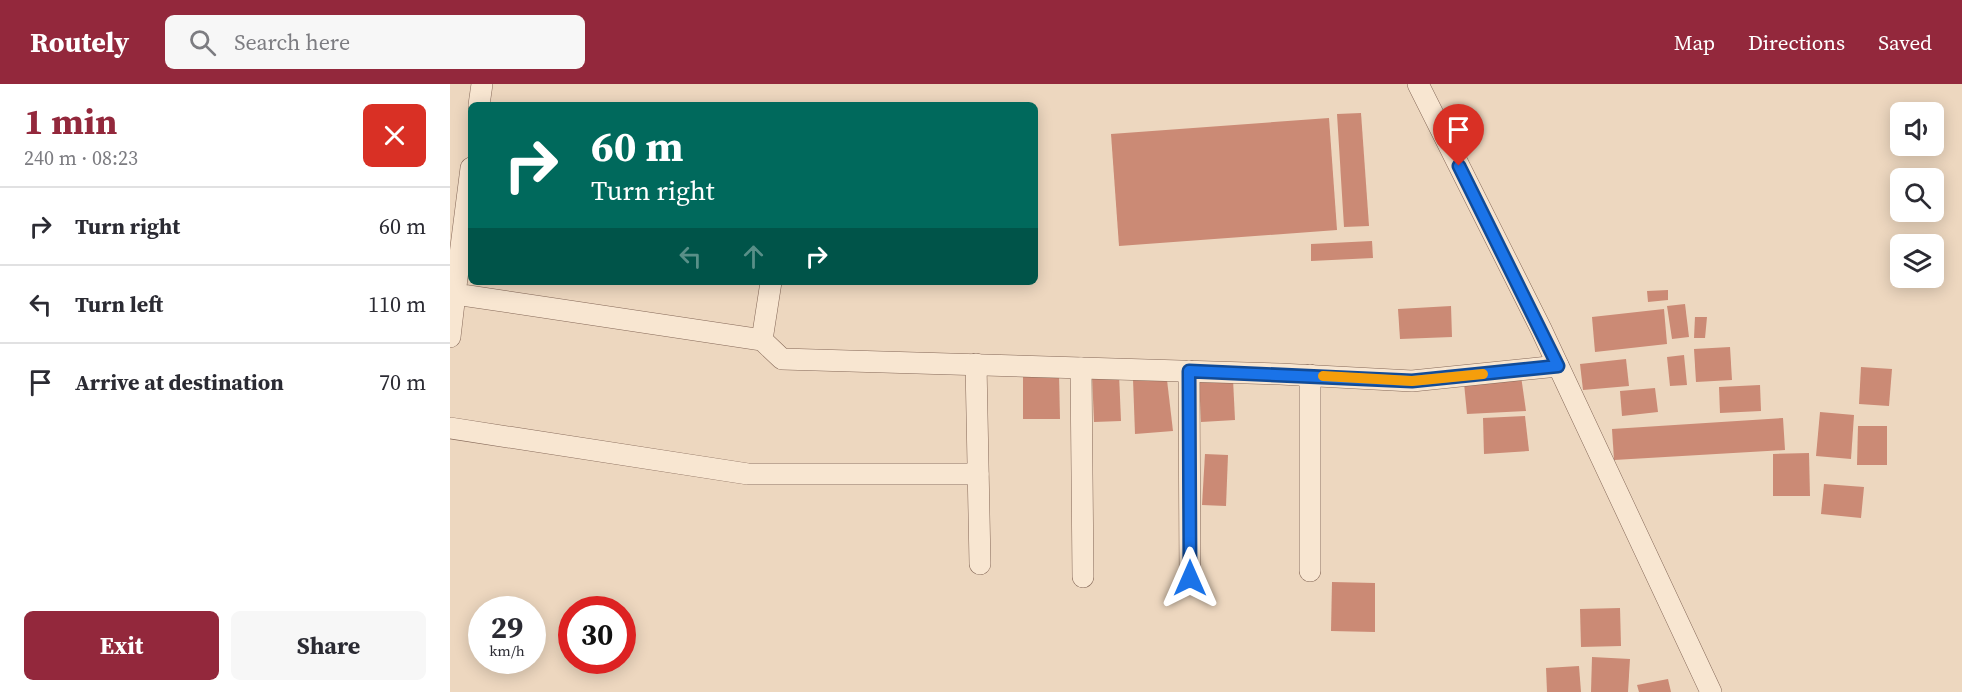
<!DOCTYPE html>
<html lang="en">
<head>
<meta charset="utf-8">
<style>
  :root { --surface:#fff; --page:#f7f7f7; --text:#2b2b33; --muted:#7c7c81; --line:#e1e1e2; --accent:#93283c }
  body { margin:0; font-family:"Source Serif 4",serif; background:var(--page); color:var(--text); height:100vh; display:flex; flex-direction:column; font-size:22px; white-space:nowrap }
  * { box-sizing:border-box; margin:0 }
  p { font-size:20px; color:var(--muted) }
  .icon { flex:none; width:33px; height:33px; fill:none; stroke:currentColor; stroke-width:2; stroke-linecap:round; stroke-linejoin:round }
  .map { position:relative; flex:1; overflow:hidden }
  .drawer { display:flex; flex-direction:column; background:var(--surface); width:450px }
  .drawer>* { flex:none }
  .banner { position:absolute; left:18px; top:18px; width:570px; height:183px; border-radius:9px; box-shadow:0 3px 15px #0003; background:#00695c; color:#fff; overflow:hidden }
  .tools { position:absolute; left:1440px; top:18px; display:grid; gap:12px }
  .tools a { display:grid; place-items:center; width:54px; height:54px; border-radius:9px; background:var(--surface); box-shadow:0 3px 15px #0003; font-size:30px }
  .speed { position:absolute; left:18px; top:512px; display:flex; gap:12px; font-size:30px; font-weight:700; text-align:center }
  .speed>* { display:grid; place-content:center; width:78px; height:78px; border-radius:50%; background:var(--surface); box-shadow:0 3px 15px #0003; line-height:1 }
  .speed small { font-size:15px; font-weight:400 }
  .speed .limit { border:9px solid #d22; background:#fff; color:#111 }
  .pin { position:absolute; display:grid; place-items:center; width:51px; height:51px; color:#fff; margin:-62px -26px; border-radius:50% 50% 50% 0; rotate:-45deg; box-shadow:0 0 6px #0007 }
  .pin .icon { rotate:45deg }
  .me { position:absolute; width:66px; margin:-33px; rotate:0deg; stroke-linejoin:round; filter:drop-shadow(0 0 4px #0008) }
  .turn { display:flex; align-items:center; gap:21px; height:126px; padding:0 24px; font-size:27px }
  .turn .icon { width:78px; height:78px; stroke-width:2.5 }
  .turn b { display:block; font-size:42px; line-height:51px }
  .lanes { display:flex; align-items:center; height:57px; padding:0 24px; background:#0003; justify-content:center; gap:30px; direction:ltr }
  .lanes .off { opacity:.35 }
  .round { display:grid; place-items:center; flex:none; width:63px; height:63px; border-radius:9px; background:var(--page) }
  .headline { display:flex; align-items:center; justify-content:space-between; height:102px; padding:0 24px }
  h1 { font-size:36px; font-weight:700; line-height:45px; color:var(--accent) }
  .action { display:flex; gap:12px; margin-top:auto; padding:12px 24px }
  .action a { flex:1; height:69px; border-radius:9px; background:var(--accent); color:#fff; font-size:24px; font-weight:700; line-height:69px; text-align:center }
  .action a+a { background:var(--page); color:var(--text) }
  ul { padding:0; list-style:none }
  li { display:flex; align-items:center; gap:18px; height:78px; padding:0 24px; border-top:2px solid var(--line) }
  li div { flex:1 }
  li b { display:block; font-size:22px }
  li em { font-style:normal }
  header { display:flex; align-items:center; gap:36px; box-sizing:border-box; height:84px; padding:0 30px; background:var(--accent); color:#fff }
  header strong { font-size:28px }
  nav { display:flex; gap:33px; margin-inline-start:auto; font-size:21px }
  .search { width:420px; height:54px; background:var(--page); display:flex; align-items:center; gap:15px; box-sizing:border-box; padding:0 21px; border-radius:9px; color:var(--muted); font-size:22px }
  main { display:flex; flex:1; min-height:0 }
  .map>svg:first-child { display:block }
  .building { fill:#cb8a75 }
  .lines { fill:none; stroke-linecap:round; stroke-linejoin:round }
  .street-casing { stroke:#856858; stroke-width:22 }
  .street { stroke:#f8e6d1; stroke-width:21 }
  .route-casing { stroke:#114b97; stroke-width:15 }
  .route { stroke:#1a73e8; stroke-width:10 }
  .slow { stroke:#f59e0b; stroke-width:10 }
</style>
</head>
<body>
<header>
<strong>Routely</strong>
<div class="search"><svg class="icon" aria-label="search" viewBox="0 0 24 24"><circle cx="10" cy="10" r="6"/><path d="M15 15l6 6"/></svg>Search here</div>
<nav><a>Map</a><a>Directions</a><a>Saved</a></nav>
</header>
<main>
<section class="drawer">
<div class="headline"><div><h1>1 min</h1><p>240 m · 08:23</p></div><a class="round" style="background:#d93025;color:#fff"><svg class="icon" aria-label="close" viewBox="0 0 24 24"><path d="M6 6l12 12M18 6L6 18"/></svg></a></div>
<ul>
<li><svg class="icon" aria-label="right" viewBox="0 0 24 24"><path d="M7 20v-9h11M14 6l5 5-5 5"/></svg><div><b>Turn right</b></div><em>60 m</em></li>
<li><svg class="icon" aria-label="left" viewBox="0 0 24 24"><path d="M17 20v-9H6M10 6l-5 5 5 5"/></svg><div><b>Turn left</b></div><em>110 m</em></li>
<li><svg class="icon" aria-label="arrive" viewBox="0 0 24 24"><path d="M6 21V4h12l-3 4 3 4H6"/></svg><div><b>Arrive at destination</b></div><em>70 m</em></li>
</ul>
<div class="action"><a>Exit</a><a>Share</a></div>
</section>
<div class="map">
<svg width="1512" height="608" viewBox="0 0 1512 608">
  <rect width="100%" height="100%" fill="#edd7bf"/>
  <!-- building -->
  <g class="building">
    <polygon points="911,29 919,142 894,143 887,30"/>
    <polygon points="879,34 887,146 669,162 661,50"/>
    <polygon points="922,157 923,174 861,177 861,160"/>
    <polygon points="1218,206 1218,216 1198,218 1197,207"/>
    <polygon points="1235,220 1239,253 1222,255 1217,222"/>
    <polygon points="1001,222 1002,253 950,255 948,225"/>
    <polygon points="1214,225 1217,260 1145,268 1142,233"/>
    <polygon points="1245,233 1257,233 1255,254 1244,254"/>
    <polygon points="1280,263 1282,296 1246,298 1244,265"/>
    <polygon points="1234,271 1237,301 1220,302 1217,273"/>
    <polygon points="1176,275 1179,302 1133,306 1130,280"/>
    <polygon points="1411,283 1442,285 1439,322 1409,320"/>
    <polygon points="609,289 610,335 573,335 573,290"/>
    <polygon points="642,290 669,290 671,337 644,338"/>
    <polygon points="1071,292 1076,327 1017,330 1014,299"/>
    <polygon points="683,295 717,296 723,347 685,350"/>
    <polygon points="749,295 783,295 785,336 751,338"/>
    <polygon points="1310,301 1311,327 1270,329 1269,303"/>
    <polygon points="1205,304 1208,328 1172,332 1170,307"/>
    <polygon points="1370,328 1404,331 1401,375 1366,372"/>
    <polygon points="1075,332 1079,367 1034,370 1033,334"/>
    <polygon points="1333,334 1335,366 1164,376 1162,345"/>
    <polygon points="1408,342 1437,342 1437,381 1407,381"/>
    <polygon points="1359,369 1360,412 1323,412 1323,370"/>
    <polygon points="755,370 778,371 776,422 752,421"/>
    <polygon points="1374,400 1414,403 1411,434 1371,430"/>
    <polygon points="882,498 925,499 925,548 881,547"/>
    <polygon points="1170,524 1171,562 1131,563 1130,525"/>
    <polygon points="1142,573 1180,575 1178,608 1141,608"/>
    <polygon points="1129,582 1131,608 1097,608 1096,584"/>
    <polygon points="1218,595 1221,608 1189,608 1187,601"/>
  </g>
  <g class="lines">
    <!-- street casing -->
    <g class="street-casing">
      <g id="street">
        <polyline points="968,0 1091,245 1261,608"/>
        <polyline points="29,21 32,0"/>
        <polyline points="21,84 5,210 312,256 332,275 830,290 962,297 1108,282"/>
        <polyline points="0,253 5,210"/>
        <polyline points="312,256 321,198"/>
        <polyline points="526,280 530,480"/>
        <polyline points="631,284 633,493"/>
        <polyline points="739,287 740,494"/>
        <polyline points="0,344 298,390 528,390"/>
        <polyline points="860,487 860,291"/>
      </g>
    </g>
    <!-- street -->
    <use href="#street" class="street"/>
  </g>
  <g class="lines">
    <!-- route casing -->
    <g class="route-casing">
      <polyline id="route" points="740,494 739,287 962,297 1108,282 1009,82"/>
    </g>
    <!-- route -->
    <use href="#route" class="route"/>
    <!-- slow -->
    <polyline class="slow" points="873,292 962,297 1033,290"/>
  </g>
</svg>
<div class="tools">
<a><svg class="icon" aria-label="sound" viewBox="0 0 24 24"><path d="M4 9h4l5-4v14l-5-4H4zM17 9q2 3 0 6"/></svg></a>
<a><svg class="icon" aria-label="search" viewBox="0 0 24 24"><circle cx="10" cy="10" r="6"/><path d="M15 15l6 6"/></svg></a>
<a><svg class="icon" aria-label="layers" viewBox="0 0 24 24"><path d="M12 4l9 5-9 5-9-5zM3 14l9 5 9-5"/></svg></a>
</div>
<div class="speed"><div>29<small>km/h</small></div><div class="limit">30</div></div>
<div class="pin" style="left:1009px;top:82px;background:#d93025"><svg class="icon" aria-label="arrive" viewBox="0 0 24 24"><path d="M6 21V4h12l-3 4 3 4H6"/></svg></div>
<svg class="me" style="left:740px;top:494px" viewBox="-20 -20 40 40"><path d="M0-17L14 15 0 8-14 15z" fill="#1a73e8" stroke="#fff" stroke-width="4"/></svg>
<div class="banner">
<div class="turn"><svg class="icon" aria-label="right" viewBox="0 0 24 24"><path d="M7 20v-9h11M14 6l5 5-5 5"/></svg><div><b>60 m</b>Turn right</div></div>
<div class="lanes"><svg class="icon off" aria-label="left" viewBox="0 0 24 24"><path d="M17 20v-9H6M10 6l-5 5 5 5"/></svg><svg class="icon off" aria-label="ahead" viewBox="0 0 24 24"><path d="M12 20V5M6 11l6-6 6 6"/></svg><svg class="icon" aria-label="right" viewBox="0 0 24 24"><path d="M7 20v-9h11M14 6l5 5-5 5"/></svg></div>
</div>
</div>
</main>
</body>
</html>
